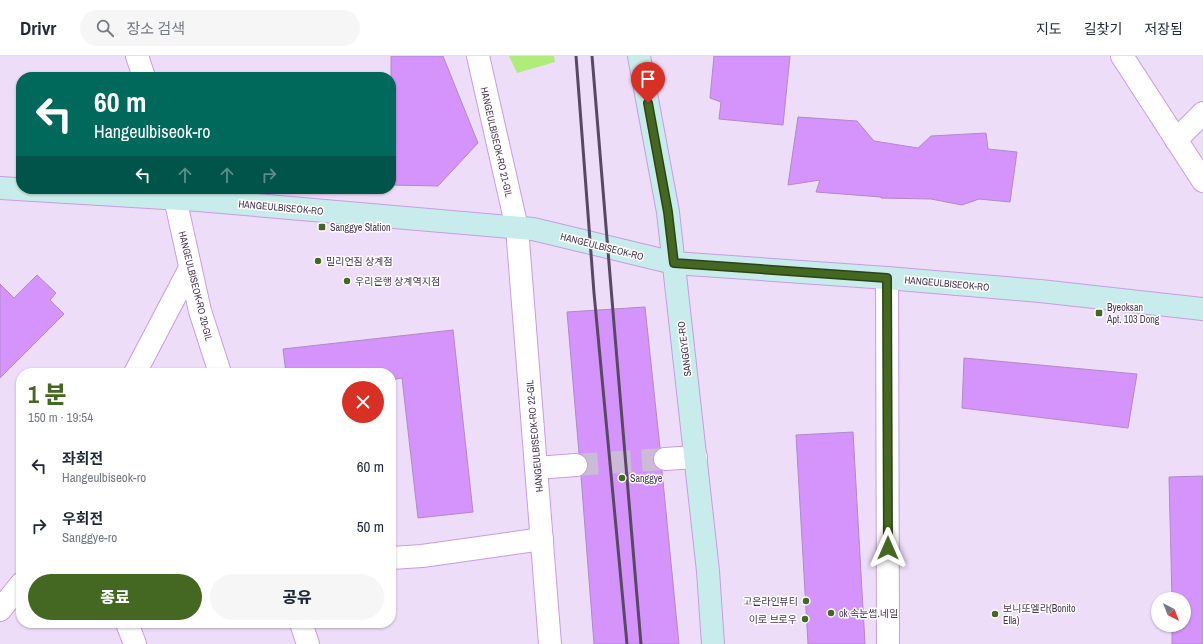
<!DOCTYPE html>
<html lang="ko">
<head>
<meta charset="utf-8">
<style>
  :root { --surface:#fff; --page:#f6f6f7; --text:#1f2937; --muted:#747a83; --line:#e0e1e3; --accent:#446821 }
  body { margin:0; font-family:"Archivo Narrow","Noto Sans KR",sans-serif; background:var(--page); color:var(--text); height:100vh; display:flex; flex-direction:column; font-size:15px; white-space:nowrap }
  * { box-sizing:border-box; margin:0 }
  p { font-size:13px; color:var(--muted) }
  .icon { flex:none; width:22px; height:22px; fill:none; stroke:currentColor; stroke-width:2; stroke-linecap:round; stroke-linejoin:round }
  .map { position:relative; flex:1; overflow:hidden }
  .details { position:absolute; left:16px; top:312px; width:380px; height:260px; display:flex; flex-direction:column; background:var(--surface); border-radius:16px; box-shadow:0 1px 3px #0004 }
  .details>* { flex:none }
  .top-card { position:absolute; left:16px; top:16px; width:380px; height:122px; border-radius:16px; box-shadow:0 1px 3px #0004; background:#00695c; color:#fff; overflow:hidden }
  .needle { width:26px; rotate:138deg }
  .controls { position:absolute; left:1151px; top:536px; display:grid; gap:8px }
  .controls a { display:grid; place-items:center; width:40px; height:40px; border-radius:50%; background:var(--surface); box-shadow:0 1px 3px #0004; font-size:20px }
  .pin { position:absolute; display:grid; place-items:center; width:34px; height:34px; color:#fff; margin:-41px -17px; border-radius:50% 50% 50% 0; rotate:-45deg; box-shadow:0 0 4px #0007 }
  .pin .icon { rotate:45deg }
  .me { position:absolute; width:44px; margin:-22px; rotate:0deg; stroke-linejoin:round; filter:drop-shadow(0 0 3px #0008) }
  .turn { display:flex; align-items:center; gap:14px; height:84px; padding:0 12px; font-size:18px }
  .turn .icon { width:52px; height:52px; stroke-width:2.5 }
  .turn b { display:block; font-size:28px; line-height:34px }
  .lanes { display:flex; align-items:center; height:38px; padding:0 12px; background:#0003; justify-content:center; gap:20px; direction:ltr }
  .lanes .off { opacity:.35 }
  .round { display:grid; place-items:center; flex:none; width:42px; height:42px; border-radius:21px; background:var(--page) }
  .summary { display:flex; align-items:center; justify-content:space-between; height:68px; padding:0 12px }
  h1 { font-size:24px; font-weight:800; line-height:30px; color:var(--accent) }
  .button { display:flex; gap:8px; margin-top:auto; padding:8px 12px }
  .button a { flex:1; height:46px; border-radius:24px; background:var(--accent); color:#fff; font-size:16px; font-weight:800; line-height:46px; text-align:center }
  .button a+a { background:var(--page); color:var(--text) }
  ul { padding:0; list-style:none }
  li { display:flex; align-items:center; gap:12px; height:60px; padding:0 12px }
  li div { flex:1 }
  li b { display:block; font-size:15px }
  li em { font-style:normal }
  header { display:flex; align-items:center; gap:24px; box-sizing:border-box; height:56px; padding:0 20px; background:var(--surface); border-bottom:1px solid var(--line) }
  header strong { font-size:19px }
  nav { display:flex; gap:22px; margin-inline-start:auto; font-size:14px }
  .search { width:280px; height:36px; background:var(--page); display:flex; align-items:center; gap:10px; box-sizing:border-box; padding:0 14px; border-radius:22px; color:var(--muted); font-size:15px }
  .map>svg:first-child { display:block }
  .green { fill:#afec7a }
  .building { fill:#d593fc; stroke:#b288cb }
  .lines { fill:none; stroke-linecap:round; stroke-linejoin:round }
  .minor-tunnel { stroke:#ccbbd7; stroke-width:22; stroke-dasharray:22 11; stroke-linecap:butt }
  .minor-casing { stroke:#c79de1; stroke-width:24 }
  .tertiary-casing { stroke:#c79de1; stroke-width:24 }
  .secondary-casing { stroke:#c79de1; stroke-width:24 }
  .minor { stroke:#fff; stroke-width:22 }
  .tertiary { stroke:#fff; stroke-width:22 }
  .secondary { stroke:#c8eceb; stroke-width:22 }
  .rail { stroke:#594763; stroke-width:3 }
  .route-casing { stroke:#2c4415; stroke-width:10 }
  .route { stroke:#446821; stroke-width:7 }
  .poi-dot { fill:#446821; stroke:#fff; stroke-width:1.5 }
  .labels { text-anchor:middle; stroke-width:3; stroke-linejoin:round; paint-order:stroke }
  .street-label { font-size:10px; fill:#463450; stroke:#fff }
  .poi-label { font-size:10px; fill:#463450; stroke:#fff; text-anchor:start }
</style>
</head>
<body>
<header>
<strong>Drivr</strong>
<div class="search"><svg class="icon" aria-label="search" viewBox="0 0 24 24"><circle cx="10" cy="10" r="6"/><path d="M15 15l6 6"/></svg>장소 검색</div>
<nav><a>지도</a><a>길찾기</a><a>저장됨</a></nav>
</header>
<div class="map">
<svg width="1203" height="588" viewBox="0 0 1203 588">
  <rect width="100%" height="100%" fill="#eeddf9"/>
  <!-- green -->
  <polygon class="green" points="509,0 554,0 555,6 517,17"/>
  <!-- building -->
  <g class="building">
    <polygon points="391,0 443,0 478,87 438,130 391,129"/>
    <polygon points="714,0 790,0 783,69 719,63 721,46 710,42"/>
    <polygon points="798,61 857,65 874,85 918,92 931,80 986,77 988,93 1017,96 1010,146 979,143 962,149 931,143 881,142 881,141 816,136 820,124 788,129"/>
    <polygon points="37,219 56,237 50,244 64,258 0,322 0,228 14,242"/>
    <polygon points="645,251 660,392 654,397 653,404 655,410 662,415 679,588 594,588 581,420 587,415 588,408 586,402 579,397 567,256"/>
    <polygon points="453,274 473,456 418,462 402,322 391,324 391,317 286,317 283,293"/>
    <polygon points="964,302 1137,318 1128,372 962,352"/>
    <polygon points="853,376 865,588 808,588 796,379"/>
    <polygon points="1203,420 1203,588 1172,588 1172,569 1184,569 1184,543 1172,543 1169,421"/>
  </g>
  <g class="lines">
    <!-- minor-tunnel -->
    <polyline class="minor-tunnel" points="576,409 665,403"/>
    <!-- minor casing -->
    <g class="minor-casing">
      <g id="minor">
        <polyline points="137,0 144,21"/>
        <polyline points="478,0 517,172"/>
        <polyline points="1122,0 1203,125"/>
        <polyline points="1176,84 1203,57"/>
        <polyline points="173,133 200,255 220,317"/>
        <polyline points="887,222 888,588"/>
        <polyline points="135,317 190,212"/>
        <polyline points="665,403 696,401"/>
        <polyline points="536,412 576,409"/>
        <polyline points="391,502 422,500 542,483"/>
        <polyline points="0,554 21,528"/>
        <polyline points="127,567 135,588"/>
        <polyline points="301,567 308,588"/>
      </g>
    </g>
    <!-- tertiary casing -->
    <g class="tertiary-casing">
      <polyline id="tertiary" points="517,172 550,588"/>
    </g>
    <!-- secondary casing -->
    <g class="secondary-casing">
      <g id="secondary">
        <polyline points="639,0 668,156 708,515 713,588"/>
        <polyline points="0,132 198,144 533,173 674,207 887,222 1040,235 1203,253"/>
      </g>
    </g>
    <!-- minor -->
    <use href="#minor" class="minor"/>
    <!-- tertiary -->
    <use href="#tertiary" class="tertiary"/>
    <!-- secondary -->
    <use href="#secondary" class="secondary"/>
    <!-- rail -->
    <g class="rail">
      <polyline points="576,0 594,237 627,588"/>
      <polyline points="592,0 614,268 641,588"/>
    </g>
  </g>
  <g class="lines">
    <!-- route casing -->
    <g class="route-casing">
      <polyline id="route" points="648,47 668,156 674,207 887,222 888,492"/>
    </g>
    <!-- route -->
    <use href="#route" class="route"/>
  </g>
  <!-- markers -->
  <g class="poi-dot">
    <rect x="318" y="167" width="8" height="8" rx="2"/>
    <circle cx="318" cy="205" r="4"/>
    <circle cx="347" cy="225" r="4"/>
    <rect x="1095" y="253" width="8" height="8" rx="2"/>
    <circle cx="622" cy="422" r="4"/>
    <circle cx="806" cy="545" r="4"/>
    <circle cx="831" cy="557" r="4"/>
    <circle cx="995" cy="558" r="4"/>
    <circle cx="805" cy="563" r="4"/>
  </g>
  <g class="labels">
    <!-- street labels -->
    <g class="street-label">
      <text transform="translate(497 86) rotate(77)" y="4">HANGEULBISEOK-RO 21-GIL</text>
      <text transform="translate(281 151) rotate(5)" y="4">HANGEULBISEOK-RO</text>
      <text transform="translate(602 190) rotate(14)" y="4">HANGEULBISEOK-RO</text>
      <text transform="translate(947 227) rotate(5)" y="4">HANGEULBISEOK-RO</text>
      <text transform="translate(196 230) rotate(76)" y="4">HANGEULBISEOK-RO 20-GIL</text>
      <text transform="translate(684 293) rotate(-97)" y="4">SANGGYE-RO</text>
      <text transform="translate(534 380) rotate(-95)" y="4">HANGEULBISEOK-RO 22-GIL</text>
    </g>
    <!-- poi labels -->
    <g class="poi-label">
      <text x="330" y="175">Sanggye Station</text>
      <text x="326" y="209">밀리언짐 상계점</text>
      <text x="355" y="229">우리은행 상계역지점</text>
      <text x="1107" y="255">Byeoksan<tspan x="1107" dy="12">Apt. 103 Dong</tspan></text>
      <text x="630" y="426">Sanggye</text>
      <text x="798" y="549" text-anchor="end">고은라인뷰티</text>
      <text x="1003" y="556">보니또엘라(Bonito<tspan x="1003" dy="12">Ella)</tspan></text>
      <text x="839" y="561">ok 속눈썹.네일</text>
      <text x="797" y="567" text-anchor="end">이로 브로우</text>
    </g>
  </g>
</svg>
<div class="controls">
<a><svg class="needle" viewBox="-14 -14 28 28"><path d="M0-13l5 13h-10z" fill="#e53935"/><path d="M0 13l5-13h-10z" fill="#747a83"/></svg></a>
</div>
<div class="pin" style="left:648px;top:47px;background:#d93025"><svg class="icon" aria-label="arrive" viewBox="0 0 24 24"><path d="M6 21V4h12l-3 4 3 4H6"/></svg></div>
<svg class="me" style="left:888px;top:492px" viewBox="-20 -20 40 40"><path d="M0-17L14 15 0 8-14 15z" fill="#446821" stroke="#fff" stroke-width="4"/></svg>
<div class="top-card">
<div class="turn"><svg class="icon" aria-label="left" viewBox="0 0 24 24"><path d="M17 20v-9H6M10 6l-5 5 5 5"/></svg><div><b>60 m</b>Hangeulbiseok-ro</div></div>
<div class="lanes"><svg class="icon" aria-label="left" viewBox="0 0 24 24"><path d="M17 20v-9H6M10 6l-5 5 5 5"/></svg><svg class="icon off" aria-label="ahead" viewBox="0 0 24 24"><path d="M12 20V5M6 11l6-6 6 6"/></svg><svg class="icon off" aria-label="ahead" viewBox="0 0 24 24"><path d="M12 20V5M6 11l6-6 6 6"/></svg><svg class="icon off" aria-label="right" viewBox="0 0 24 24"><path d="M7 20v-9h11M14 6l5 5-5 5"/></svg></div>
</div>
<section class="details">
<div class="summary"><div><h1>1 분</h1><p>150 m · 19:54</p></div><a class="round" style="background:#d93025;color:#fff"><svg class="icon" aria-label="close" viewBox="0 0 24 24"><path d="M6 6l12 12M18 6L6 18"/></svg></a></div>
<ul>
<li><svg class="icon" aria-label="left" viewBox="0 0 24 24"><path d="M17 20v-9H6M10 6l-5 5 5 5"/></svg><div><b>좌회전</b><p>Hangeulbiseok-ro</p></div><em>60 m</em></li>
<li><svg class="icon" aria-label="right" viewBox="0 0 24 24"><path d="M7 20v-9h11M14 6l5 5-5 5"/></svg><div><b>우회전</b><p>Sanggye-ro</p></div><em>50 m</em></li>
</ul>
<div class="button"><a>종료</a><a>공유</a></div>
</section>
</div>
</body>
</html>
